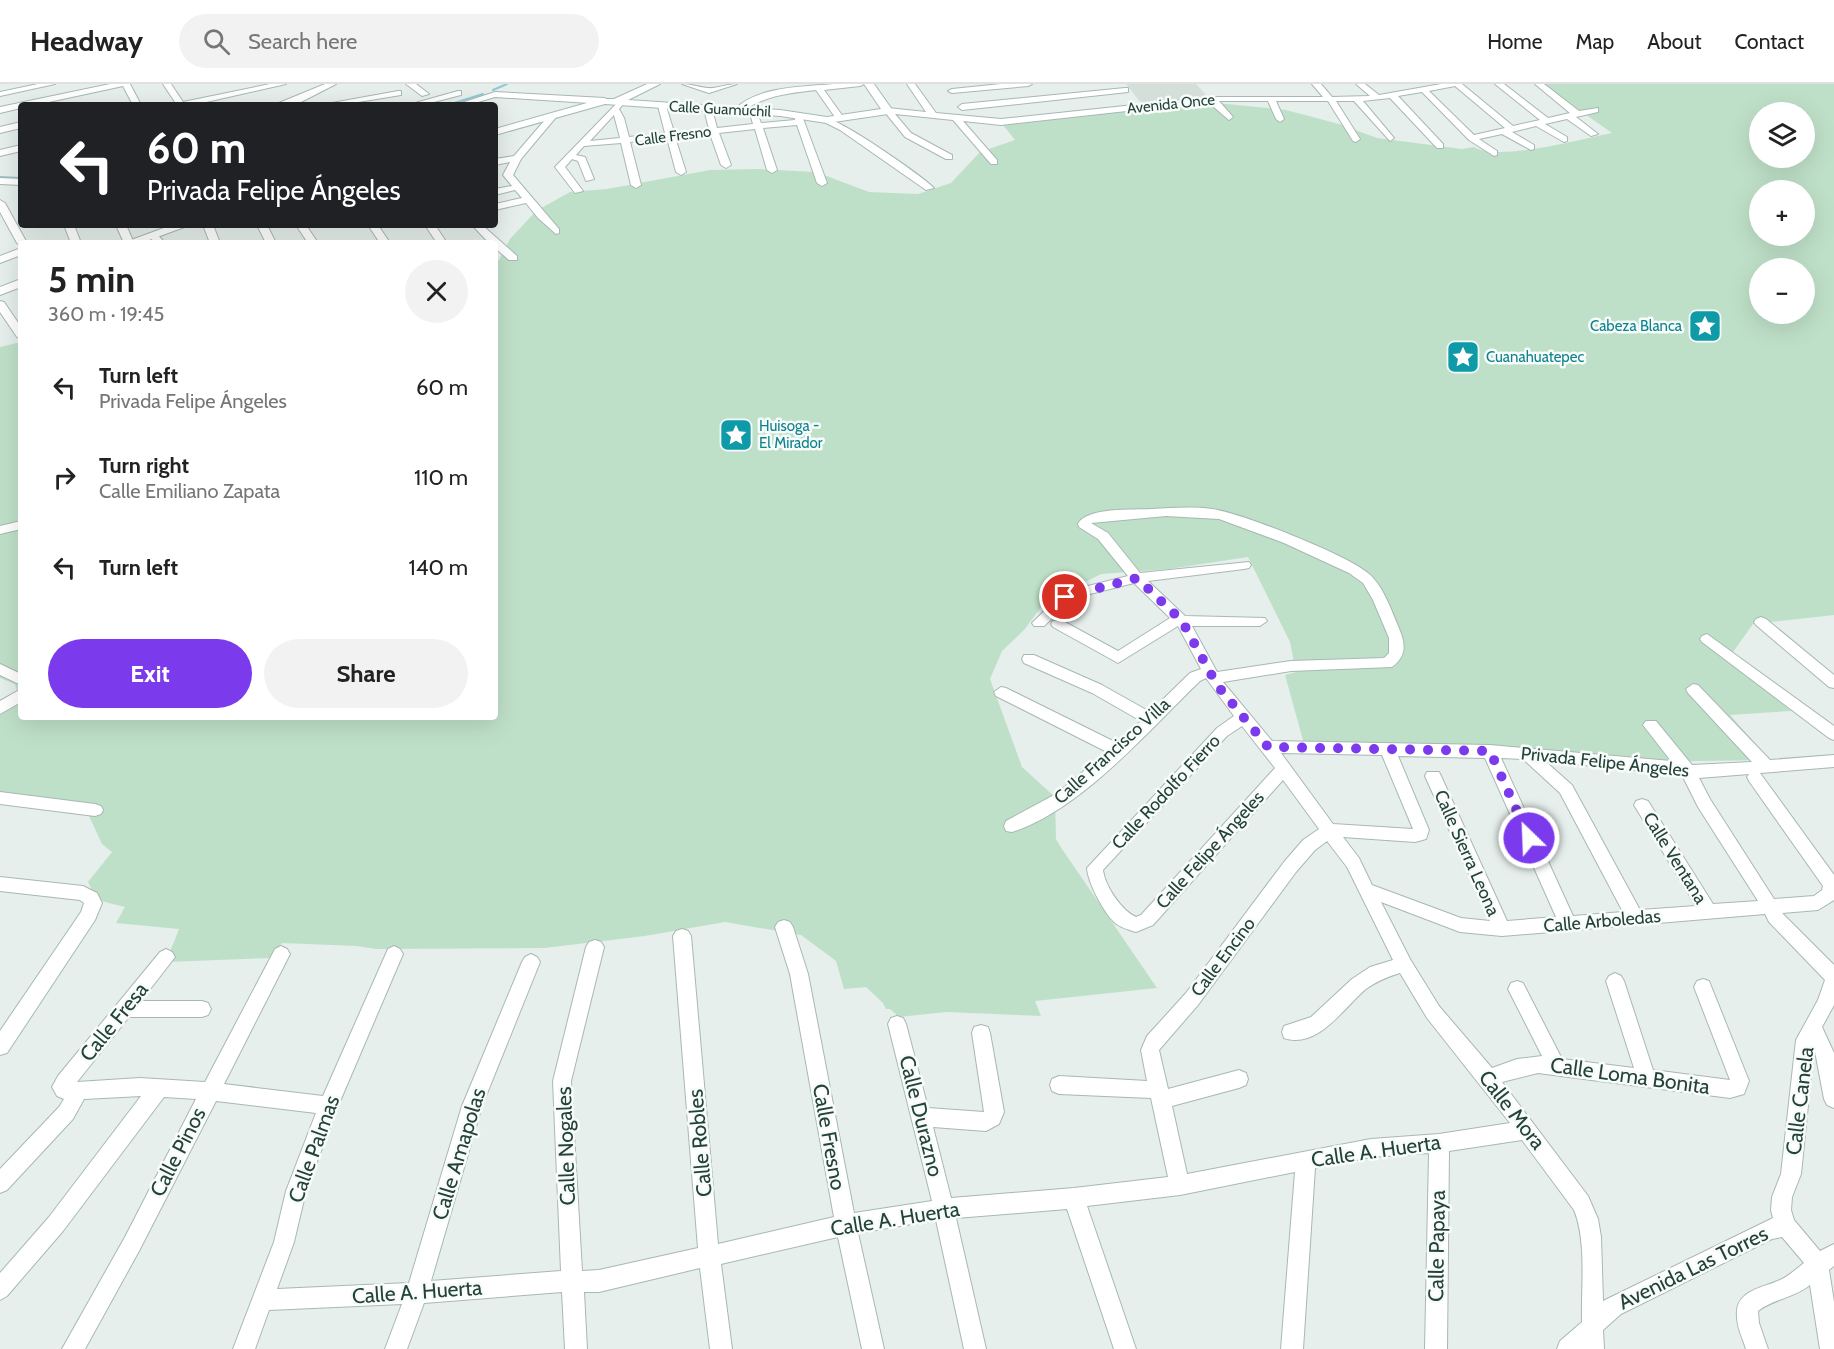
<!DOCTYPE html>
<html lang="en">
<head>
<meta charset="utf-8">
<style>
  :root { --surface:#fff; --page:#f2f2f2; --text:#222; --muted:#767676; --line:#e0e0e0; --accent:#7c3aed }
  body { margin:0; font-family:Cabin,sans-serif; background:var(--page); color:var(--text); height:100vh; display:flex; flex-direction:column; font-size:22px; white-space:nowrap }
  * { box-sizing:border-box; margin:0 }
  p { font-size:20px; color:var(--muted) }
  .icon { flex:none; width:33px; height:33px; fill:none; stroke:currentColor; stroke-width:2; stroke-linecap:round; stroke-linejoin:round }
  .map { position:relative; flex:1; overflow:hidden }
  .sheet { position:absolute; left:18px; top:156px; width:480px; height:480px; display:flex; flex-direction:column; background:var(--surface); border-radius:6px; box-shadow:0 6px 24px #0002 }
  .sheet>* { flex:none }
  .top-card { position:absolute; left:18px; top:18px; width:480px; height:126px; border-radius:6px; box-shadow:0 6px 24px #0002; background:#202124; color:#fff; overflow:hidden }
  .buttons { position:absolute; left:1749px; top:18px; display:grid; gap:12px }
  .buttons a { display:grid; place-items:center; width:66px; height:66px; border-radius:50%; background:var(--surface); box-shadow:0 6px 24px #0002; font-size:30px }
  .pin { position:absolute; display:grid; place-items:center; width:51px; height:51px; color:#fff; margin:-26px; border:3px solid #fff; border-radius:50%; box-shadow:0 2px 6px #0007 }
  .me { position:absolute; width:66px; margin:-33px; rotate:336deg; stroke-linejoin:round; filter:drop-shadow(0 0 4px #0008) }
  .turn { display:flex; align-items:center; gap:21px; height:126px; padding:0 30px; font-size:27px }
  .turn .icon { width:78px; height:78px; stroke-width:2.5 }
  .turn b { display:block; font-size:42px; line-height:51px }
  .round { display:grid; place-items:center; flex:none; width:63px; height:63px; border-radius:32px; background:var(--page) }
  .overview { display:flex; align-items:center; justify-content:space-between; height:102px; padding:0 30px }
  h1 { font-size:36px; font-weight:700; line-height:45px }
  .primary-button { display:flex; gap:12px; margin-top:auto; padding:12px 30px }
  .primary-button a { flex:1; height:69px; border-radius:36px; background:var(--accent); color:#fff; font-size:24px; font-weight:700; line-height:69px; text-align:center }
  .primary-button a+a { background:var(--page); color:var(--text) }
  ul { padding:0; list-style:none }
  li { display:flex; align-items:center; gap:18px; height:90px; padding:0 30px }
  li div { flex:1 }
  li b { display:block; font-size:22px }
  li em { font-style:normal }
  header { display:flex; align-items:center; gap:36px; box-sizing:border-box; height:84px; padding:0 30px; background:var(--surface); border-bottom:2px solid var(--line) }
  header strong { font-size:28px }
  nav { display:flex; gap:33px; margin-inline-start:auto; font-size:21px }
  .search { width:420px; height:54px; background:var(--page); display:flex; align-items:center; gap:15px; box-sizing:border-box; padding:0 21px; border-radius:33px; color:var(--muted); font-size:22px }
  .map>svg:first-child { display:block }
  .built { fill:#d4dfda }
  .green { fill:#bfe0c8; fill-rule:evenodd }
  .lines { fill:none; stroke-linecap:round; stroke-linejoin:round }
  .stream { stroke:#8ec9d4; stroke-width:2 }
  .street-casing { stroke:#a8b8b2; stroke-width:2 }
  .secondary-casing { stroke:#a4bbb3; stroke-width:2 }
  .street { fill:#fff; fill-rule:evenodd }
  .secondary { fill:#fff; fill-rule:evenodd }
  .route { stroke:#7c3aed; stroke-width:10; stroke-dasharray:0 18 }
  .labels { text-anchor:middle; stroke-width:5; stroke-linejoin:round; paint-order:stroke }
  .far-street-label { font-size:15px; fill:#24423a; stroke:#f7fbf9 }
  .far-culture-label { font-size:15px; fill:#0d838f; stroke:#f7fbf9; text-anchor:start }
  .street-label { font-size:18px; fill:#24423a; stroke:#f7fbf9 }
  .near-street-label { font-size:21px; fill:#24423a; stroke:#f7fbf9 }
</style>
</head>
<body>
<header>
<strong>Headway</strong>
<div class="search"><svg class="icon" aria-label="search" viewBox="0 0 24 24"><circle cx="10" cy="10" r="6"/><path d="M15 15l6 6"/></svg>Search here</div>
<nav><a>Home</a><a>Map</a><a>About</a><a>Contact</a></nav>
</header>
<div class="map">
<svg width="1834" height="1265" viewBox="0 0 1834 1265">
  <rect width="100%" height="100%" fill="#e6efeb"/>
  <!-- built -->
  <polygon class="built" points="1126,0 1196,0 1208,13 1142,20"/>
  <!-- green -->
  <path class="green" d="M1542,0H1834V531L1753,540L1728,575L1791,627L1730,631L1770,676L1628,678L1306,667L1285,591L1296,588L1290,558L1248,473L1169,485L1101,490L1044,519L1024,546L1002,567L990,595L1022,683L1055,713L1056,755L1060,762L1157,904L1035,917L1041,932L946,928L899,933L890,925H886L883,919L866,903L844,905L836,877L801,851L725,838L645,852L544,864L376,865L356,862L282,859L270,874L166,878L179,845L116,839L125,823L97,816L88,798L112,768L102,760L89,732L0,716V629L18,611L15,600L0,594V263L21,258V633H495V178L499,176L510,155L536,127L570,108L607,105L710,86L759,85L816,88L869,108L918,110L951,99L980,68L1015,56L1003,41L1206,18L1286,26L1339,40L1377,54L1462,65L1474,63C1498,78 1581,55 1612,49ZM1760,28H1804V74H1760ZM1760,106H1804V152H1760ZM1760,184H1804V230H1760Z"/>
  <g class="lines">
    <!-- stream -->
    <g class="stream">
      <polyline points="493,6 507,0"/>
      <polyline points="448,21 483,10"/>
      <polyline points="0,93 21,94"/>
    </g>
    <!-- street casing -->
    <g class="street-casing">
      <g id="street">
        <polygon points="38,0 55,0 0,12 0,8"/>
        <polygon points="110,0 130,0 141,21 133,21 123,2 35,21 21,21 21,24 0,29 0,23"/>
        <polygon points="163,0 171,0 183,18 270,0 286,0 193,21 177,21"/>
        <polygon points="325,0 336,0 301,18 274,21"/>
        <polygon points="406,0 416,0 429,10 422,12"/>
        <path d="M682,0C691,0 698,3 707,4C716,5 727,0 737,0L709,9Z"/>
        <path d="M834,0H864L860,2L824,6L844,34L843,36H837L816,6C789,9 763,12 741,28L734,26C757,2 802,3 834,0Z"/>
        <path d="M907,0H915L936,29L1001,35L1210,13H1323L1312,0H1321L1332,13L1370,12L1356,0H1365L1379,11L1441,0H1462L1513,42L1540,36L1495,0H1504L1548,34L1570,29L1535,0H1544L1579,27L1598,24V28L1576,33L1598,50L1591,52L1567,35L1545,40L1567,53V57L1564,58L1536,42L1512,48L1534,61V65L1531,66L1502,50L1479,55L1497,67V71L1494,72L1469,56L1422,8L1398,12L1443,60V64H1437L1390,14L1363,17L1394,54L1390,57L1354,17H1336L1360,55L1356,58L1353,57L1328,17H1276L1284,35L1280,38L1276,35L1268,17H1219L1233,33L1229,36L1208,18L1001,41L963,37L997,76V80H991L953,36L895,30L911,49L952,71V75H946L905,53L884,27L888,24L926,28ZM1455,2L1505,44L1474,51L1429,7Z"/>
        <polygon points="1001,0 1032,0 1028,2 952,9 948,7 952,5"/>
        <polygon points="1125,4 1128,4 1128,8 962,26 958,23 962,20"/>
        <polygon points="398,7 401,7 401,11 340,21 321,21"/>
        <polygon points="458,7 461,7 461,11 422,21 408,21"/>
        <polygon points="495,8 605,14 609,17 605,20 495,13 468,21 455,21"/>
        <path d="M621,15L625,18L619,25L624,34L629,53L665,49L658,22L662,19L666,22L674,48L709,45L704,25L708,22L712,25L717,44L753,40L751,33L755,30L758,31L761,39L795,36V29H801L827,99L822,102L817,99L797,41L763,44L777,86L772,89L767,86L755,45L719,49L731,81L726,84L721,81L710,50L675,53L686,88L681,91L676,88L667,54L630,58L641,101L636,104L631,101L621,59L584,62L576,71L585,73L594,95L586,97L578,77L572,75L565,83L583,107L575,109L555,83ZM614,31L620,54L590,57Z"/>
        <polygon points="550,30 557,32 521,75 513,91 559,145 559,149 556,150 538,134 526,119 495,126 495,120 522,114 515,106 495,111 495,105 512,102 503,91 510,78 495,81 495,75 514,72"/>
        <path d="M824,34C838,33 921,91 934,104L926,106L840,46L824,38Z"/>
        <polygon points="21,38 21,44 0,49 0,43"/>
        <polygon points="21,61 21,67 0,72 0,66"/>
        <polygon points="0,94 21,95 21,101 0,100"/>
        <polygon points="0,116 5,119 27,159 21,159 21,162 17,159 0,128"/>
        <polygon points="64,141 74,141 81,159 71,159"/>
        <polygon points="116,141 126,141 134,159 124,159"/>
        <polygon points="203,141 213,141 220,159 210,159"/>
        <polygon points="257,141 267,141 276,159 266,159"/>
        <polygon points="296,141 306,141 318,159 308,159"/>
        <polygon points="368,141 378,141 390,159 380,159"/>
        <polygon points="425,141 435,141 447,159 437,159"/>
        <polygon points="472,141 482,141 517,172 517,176 509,176 495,164 495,159 489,159"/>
        <polygon points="150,149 156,149 165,159 155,159 148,151"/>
        <polygon points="21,164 21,171 0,179 0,172"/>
        <polygon points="0,217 4,218 21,243 21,254 17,253 0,228"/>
        <path d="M1152,425C1171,424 1192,422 1212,425C1241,429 1348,471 1369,490C1383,502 1391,525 1398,542C1405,558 1408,571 1392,583L1291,587L1223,598L1272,657L1490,661L1671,677L1643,641L1646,637H1656L1692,681L1752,678L1688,609L1686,605L1693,600L1698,601L1770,676L1834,671V683L1760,689L1834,791V816L1818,826L1782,829L1834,881V921L1822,943L1834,969V1024L1827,1021L1824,1015L1814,962L1801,1090L1792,1113L1791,1126L1794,1136L1820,1167L1834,1160V1182L1829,1186L1834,1218V1265H1820L1810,1201C1794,1214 1771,1216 1758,1227L1759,1239L1768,1265H1746C1743,1255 1737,1244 1737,1233C1734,1206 1763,1204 1780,1196C1789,1192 1796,1185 1804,1179L1782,1153L1772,1155L1621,1230L1603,1246L1604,1265H1557L1560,1257L1582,1238C1581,1204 1587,1157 1574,1126L1522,1056L1449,1067L1447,1265H1425L1429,1069L1371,1073L1315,1084L1303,1265H1281L1295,1088L1180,1111L1087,1122L1136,1265H1114L1067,1125L956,1134L986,1265H964L936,1136L858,1149L884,1265H862L838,1153L721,1180L732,1265H710L700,1184L599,1208H584L587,1265H565L562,1208L424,1219L407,1265H385L402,1220L269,1226L255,1265H233L274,1158L286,1107L316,1029L216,1017L139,1167L85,1265H62L125,1153L196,1015L164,1013L63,1147L7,1212L0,1216V1189L49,1133L141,1012L84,1015L73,1035L7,1106L0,1109V1085L59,1023L64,1015L57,1012L52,1003L58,992L160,868L166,865L172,868L175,873L141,917H202L208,919L211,925L208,931L202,933H129L77,998L140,994L205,998L275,865L281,862L287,865L290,870L224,1000L323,1012L388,865L394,862L400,865L403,870L338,1022L306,1107L294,1158L277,1205L409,1199L462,1022L522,878L525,873L531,870L537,873L540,878L482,1022L431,1197L561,1187L553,997L586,863L589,858L595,856L601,858L604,863L571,997L582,1187L599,1186L698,1164L673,852L676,847L682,845L688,847L691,852L718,1160L834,1133L790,890L775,843L778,838L784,836L790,838L793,843L808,890L854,1129L932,1117L888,940L891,934L897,932L903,934L906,940L928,1024L984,1028L972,949L974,943L981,941L988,943L990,949L1004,1028L999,1040L986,1047L933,1043L951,1114L1074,1104L1168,1093L1151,1014L1059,1010L1052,1007L1050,1001L1052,995L1059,992L1147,997L1141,966L1147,952L1186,909L1284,778L1303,756L1319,745L1283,696L1153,841L1136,848C1129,846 1119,843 1114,838C1103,827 1088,799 1087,784L1217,644L1234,632L1206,594L1200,597C1148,647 1081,726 1012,748L1006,747L1004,742L1006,737L1056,710L1107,668L996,612L994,608L1001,603L1006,604L1117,659L1141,637L1092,609L1024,579L1022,575L1024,571H1034L1102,601L1150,628L1190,589L1201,585L1178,542L1118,579L1053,543L1051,540L1053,537H1063L1118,567L1170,534L1134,499L1074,514L1044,542H1034L1032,539L1064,508L1128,492L1098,455L1079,443L1078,440C1086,423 1133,426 1152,425ZM1166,432L1219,435L1284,459L1349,489L1363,499L1373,516L1389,554V569L1384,574L1291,577L1217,588L1192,542H1260L1267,537L1265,534L1185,532L1148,497L1244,485L1249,484L1251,481L1249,478L1140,489L1108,449L1091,439ZM1242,642L1275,684L1141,831L1136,833C1121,826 1105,802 1103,786L1227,652ZM1281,669L1382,671L1413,745L1333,740ZM1398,672L1485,674L1556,833L1507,837L1441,692L1439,688H1427L1425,692L1490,837L1461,834L1372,801L1359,774L1343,753L1415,758L1426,755L1429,746ZM1501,674L1523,675L1560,709L1623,828L1573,832ZM1545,677L1682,691L1698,723L1758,817L1713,820L1648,717L1642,715L1636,717L1634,721L1696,822L1640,826L1572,701ZM1749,690L1747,693L1749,697L1823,802L1822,806L1814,812L1774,815L1710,715L1699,694ZM1327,757L1347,783L1393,876L1370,883L1352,895L1311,933L1284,942L1282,948L1284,954C1318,966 1345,922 1366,905C1377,897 1387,893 1400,889L1427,934L1510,1039L1439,1050L1371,1055L1187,1090L1172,1022L1239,1004L1246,1001L1248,995L1246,989L1239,986L1168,1005L1159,966L1198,921L1296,788L1315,766ZM1381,818L1460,848L1502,852L1765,830L1769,838L1825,896L1818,916L1796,956L1781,1090L1772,1113L1771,1126L1773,1134L1603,1217L1601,1153L1598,1135L1588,1112L1502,998L1538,989L1730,1014L1744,1010L1749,997L1709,897L1703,895L1697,897L1694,903L1730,996L1653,986L1624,897L1621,892L1615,889L1609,892L1606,897L1634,984L1562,975L1523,899L1517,897L1511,899L1508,905L1542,972L1517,975L1492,984L1439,922L1410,875Z"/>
        <polygon points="21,437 21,445 0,450 0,442"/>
        <polygon points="1761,533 1766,535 1834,591 1834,604 1829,603 1756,541 1754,538 1756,535"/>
        <polygon points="1707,550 1834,642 1834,656 1829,654 1702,558 1700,555 1702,552"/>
        <polygon points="0,580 21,590 21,601 0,591"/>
        <polygon points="21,605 21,618 0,630 0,617"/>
        <polygon points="0,708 95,720 101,722 103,726 101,730 95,732 0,720"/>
        <polygon points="0,793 83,802 97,809 102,819 95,836 7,969 0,971 0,947 81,828 84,819 80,816 0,807"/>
      </g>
    </g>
    <!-- secondary casing -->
    <g class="secondary-casing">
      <g id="secondary">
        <polygon points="647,0 660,0 628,16 780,26 827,33 881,25 864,0 874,0 893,27 888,30 827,39 780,32 605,20 495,51 495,45 601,15 614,15"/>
        <polygon points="172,141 190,141 141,159 123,159"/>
        <polygon points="21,195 21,203 0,211 0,203"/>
      </g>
    </g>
    <!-- street -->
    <use href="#street" class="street"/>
    <!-- secondary -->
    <use href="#secondary" class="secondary"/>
  </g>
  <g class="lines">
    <!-- route -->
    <polyline class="route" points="1065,513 1137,494 1182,537 1217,601 1268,663 1490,667 1529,754"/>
  </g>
  <!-- icons -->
  <defs>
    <g id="sight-square" transform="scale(1.725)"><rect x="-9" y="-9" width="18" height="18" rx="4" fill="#0f9aa8" stroke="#f7fbf9"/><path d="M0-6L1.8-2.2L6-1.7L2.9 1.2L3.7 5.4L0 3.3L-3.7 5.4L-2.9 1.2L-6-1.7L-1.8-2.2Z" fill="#fff"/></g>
  </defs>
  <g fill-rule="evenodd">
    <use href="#sight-square" x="1705" y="242"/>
    <use href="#sight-square" x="1463" y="273"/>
    <use href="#sight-square" x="736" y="351"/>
  </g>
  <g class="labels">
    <!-- far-street labels -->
    <g class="far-street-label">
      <text transform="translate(1171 20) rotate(-6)" y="5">Avenida Once</text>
      <text transform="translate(720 25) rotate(3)" y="5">Calle Guamúchil</text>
      <text transform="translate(673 52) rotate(-7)" y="5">Calle Fresno</text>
    </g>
    <!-- far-culture labels -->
    <g class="far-culture-label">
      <text x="1682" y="247" text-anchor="end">Cabeza Blanca</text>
      <text x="1486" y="278">Cuanahuatepec</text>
      <text x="759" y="347">Huisoga -<tspan x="759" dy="17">El Mirador</tspan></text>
    </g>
    <!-- street labels -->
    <g class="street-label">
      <text transform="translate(1112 667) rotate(-42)" y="6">Calle Francisco Villa</text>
      <text transform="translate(1605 678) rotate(6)" y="6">Privada Felipe Ángeles</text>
      <text transform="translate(1166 708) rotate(-47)" y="6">Calle Rodolfo Fierro</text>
      <text transform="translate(1210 766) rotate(-48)" y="6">Calle Felipe Ángeles</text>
      <text transform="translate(1467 769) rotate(66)" y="6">Calle Sierra Leona</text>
      <text transform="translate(1675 774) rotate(58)" y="6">Calle Ventana</text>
      <text transform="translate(1602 837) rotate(-5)" y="6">Calle Arboledas</text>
      <text transform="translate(1223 873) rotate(-53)" y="6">Calle Encino</text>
    </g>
    <!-- near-street labels -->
    <g class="near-street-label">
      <text transform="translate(114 938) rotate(-51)" y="7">Calle Fresa</text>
      <text transform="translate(1630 992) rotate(8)" y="7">Calle Loma Bonita</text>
      <text transform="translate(1800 1017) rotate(-83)" y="7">Calle Canela</text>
      <text transform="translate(1512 1026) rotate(52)" y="7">Calle Mora</text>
      <text transform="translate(921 1032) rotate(76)" y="7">Calle Durazno</text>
      <text transform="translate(829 1053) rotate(80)" y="7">Calle Fresno</text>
      <text transform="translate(700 1059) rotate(-95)" y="7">Calle Robles</text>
      <text transform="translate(566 1062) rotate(-92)" y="7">Calle Nogales</text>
      <text transform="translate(314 1065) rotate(-70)" y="7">Calle Palmas</text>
      <text transform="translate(1376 1067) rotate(-8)" y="7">Calle A. Huerta</text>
      <text transform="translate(178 1068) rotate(-63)" y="7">Calle Pinos</text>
      <text transform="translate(459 1070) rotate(-73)" y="7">Calle Amapolas</text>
      <text transform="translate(895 1135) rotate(-9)" y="7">Calle A. Huerta</text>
      <text transform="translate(1437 1162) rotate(-89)" y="7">Calle Papaya</text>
      <text transform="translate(1693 1184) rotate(-26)" y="7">Avenida Las Torres</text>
      <text transform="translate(417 1208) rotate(-4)" y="7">Calle A. Huerta</text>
    </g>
  </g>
</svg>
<div class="buttons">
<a><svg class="icon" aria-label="layers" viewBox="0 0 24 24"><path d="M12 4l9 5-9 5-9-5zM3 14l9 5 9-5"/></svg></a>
<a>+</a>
<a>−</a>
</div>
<div class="pin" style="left:1065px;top:513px;background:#d93025"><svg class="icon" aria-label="arrive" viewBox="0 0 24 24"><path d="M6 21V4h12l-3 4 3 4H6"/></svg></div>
<svg class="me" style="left:1529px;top:754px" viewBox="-20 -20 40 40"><circle r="17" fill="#7c3aed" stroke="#fff" stroke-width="3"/><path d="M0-11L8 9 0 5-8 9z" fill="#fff"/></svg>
<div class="top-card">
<div class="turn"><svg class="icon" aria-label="left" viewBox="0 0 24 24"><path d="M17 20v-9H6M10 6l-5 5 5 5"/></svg><div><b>60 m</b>Privada Felipe Ángeles</div></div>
</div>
<section class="sheet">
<div class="overview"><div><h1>5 min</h1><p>360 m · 19:45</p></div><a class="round"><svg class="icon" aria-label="close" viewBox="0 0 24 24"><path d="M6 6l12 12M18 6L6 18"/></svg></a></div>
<ul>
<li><svg class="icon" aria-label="left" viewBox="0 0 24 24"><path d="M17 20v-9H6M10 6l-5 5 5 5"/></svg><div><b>Turn left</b><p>Privada Felipe Ángeles</p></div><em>60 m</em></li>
<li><svg class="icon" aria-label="right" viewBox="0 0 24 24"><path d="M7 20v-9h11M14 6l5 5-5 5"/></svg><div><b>Turn right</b><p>Calle Emiliano Zapata</p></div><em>110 m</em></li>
<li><svg class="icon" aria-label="left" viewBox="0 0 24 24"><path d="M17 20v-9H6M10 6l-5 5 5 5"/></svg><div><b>Turn left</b></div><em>140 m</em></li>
</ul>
<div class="primary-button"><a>Exit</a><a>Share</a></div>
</section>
</div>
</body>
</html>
